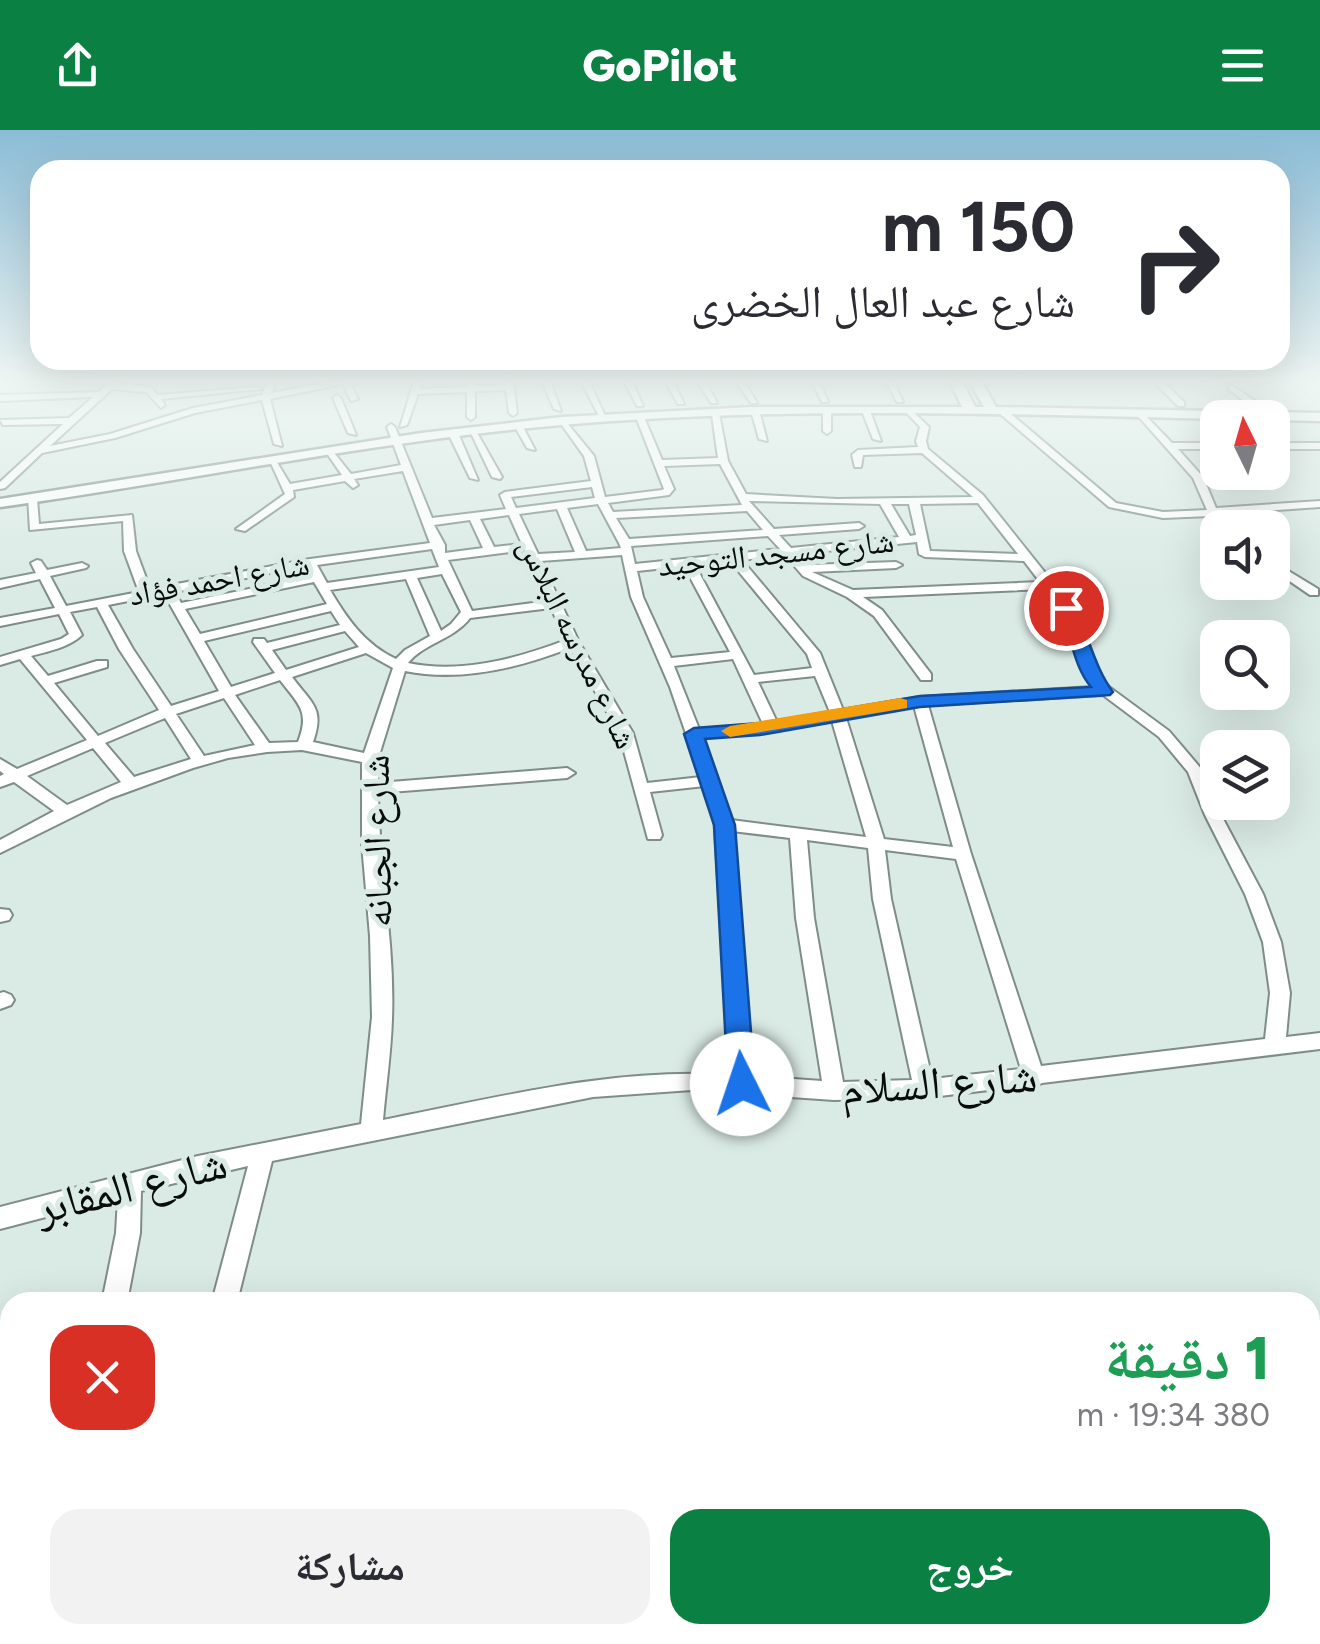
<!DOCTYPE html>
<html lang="ar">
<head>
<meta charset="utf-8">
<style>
  :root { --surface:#fff; --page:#f2f2f3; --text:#2b2b33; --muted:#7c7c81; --accent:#0b8043 }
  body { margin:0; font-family:Figtree,"Noto Naskh Arabic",sans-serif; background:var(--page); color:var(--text); direction:rtl; height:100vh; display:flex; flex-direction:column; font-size:38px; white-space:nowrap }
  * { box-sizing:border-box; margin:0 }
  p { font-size:32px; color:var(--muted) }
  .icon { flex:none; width:55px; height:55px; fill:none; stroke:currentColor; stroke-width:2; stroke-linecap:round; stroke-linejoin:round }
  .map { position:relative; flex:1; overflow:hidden; direction:ltr }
  .panel { position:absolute; left:0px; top:1162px; width:1320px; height:352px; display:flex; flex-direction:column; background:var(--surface); border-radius:30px 30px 0 0; box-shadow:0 10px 40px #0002; direction:rtl }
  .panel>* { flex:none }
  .banner { position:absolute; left:30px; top:30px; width:1260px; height:210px; border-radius:30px; box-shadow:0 10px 40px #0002; direction:rtl; background:#fff; color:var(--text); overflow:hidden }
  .needle { width:65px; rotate:355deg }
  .fabs { position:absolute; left:1200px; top:270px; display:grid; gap:20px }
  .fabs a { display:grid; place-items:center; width:90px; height:90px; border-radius:20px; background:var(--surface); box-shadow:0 10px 40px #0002; font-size:50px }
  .pin { position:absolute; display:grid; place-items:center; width:85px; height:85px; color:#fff; margin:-42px; border:5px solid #fff; border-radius:50%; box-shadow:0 2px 10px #0007 }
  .me { position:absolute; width:110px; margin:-55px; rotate:356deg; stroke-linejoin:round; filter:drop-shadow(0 0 8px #0008) }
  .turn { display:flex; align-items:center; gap:35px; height:210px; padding:0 50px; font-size:45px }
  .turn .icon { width:130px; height:130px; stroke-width:2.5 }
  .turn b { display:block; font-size:70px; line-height:85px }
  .round { display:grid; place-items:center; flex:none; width:105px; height:105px; border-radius:30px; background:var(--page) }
  .headline { display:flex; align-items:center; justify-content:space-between; height:170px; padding:0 50px }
  h1 { font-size:60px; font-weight:800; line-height:75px; color:#1e9e55 }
  .button { display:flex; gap:20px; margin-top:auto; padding:20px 50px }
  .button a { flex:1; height:115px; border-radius:30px; background:var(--accent); color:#fff; font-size:40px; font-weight:800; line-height:115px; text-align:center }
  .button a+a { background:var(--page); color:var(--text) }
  header { display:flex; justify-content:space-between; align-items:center; height:130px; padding:0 50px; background:var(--accent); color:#fff; font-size:45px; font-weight:800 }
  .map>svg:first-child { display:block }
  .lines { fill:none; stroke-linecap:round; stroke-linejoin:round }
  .street-casing { stroke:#7e8d87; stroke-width:4 }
  .secondary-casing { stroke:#7e8d87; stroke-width:5 }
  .street { fill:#fff; fill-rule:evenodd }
  .secondary { fill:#fff; fill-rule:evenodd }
  .rail { stroke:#6a7571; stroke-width:10; stroke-dasharray:20 20; stroke-linecap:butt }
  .route { fill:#1a73e8; stroke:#114b97; stroke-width:2.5 }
  .slow { fill:#f59e0b }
  .labels { text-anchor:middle; stroke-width:10; stroke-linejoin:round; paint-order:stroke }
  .far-street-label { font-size:32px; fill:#080d0b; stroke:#daeae4 }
  .street-label { font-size:38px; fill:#080d0b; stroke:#daeae4 }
  .near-street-label { font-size:45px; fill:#080d0b; stroke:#daeae4 }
</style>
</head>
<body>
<header><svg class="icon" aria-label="menu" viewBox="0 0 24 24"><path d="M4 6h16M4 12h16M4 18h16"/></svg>GoPilot<svg class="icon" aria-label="share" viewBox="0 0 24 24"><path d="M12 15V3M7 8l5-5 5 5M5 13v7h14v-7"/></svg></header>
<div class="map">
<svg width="1320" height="1514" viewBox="0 0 1320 1514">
  <rect width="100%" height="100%" fill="#daeae4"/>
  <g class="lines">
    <!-- street casing -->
    <g class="street-casing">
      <g id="street">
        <polygon points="110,251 152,258 157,265 257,257 261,259 161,269 165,275 161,278 146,262 112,259 50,316 110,304 193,278 262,265 268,251 276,251 271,263 334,251 352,251 350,253 358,269 351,271 343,254 270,269 282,316 274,314 262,270 195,283 115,308 42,323 5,358 0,359 0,352 63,294 3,295 0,290 69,288 93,267 0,271 0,265 99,262"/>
        <polygon points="414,251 422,252 420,259 467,257 467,251 475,251 475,256 505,255 505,251 513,251 517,283 513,286 509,283 506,260 475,261 475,287 471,290 467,287 467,262 418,264 407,295 400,297"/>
        <polygon points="542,251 550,251 561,281 554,279"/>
        <polygon points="581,251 589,251 607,290 600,288"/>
        <polygon points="624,251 632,251 643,276 637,276"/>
        <polygon points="665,251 673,251 684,274 678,274"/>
        <polygon points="697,251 705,251 717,273 711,273"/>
        <polygon points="736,251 744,251 757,273 751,273"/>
        <polygon points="811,251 819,251 828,272 822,272"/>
        <polygon points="886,251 894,251 903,272 897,272"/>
        <polygon points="1153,251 1162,251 1184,272 1184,276 1178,276"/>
        <polygon points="1231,255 1258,273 1258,277 1252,277 1228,259"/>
        <polygon points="337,265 341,268 356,305 348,303 333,268"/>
        <polygon points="866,278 870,281 881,311 873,309 862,281"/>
        <path d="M909,278L929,297L926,311L928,319L983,365L1062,464L1079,490L1094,537L1101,551L1169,601L1203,641L1221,685L1263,764L1281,812L1290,863L1286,907L1320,903V919L1042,953L1034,957L1029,955L924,968L834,970L692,960L593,967L272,1031L237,1172H212L248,1036L141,1061L140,1103L127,1172H102L116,1103L118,1068L0,1099V1077L198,1026L361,994L372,887L370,806L362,714V632L302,620L267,622L228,628L193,638L111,668L0,723V710L54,681L14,652L0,657V646L4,644L0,641V629L17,639L87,610L20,529L0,535V527L61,509L69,504L59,484L0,496V488L55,478L40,449L0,458V450L36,443L31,433L37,430L41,431L47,440L82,433L88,436L86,438L50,446L66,476L139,462L124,421L123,391L30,400L28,367L37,369L39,394L132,385L136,421L150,459L310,429L430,413L403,341L354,349L358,355L353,358L345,351L293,360L294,367L245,401L236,399L285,364L269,329H275L290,354L342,345L326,322L331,319L351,344L401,335L387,297L391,294L395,297L432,388L506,379L500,365L505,362L591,351L584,326L559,291L563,288L594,326L605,367L662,360L664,359L636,287L640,284L644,287L662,330L718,328L712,285L719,283L728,331L746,364L837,369L973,367L922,323L863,325L861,337H855L852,325L858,320L918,317L916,311L920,297L905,281ZM720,334L742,375L613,382L608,373L669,365L674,359L664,336ZM592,357L595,368L516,378L511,367ZM749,371L880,374L899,407L791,418L779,405L859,399L864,396L859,393L774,399ZM978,373L1018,424L930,421L920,374ZM598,374L619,413L621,418L586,421L567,378ZM891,374H909L916,405L910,406ZM557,379L575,422L538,424L519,384ZM747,381L763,400L629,409L616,388ZM509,385L522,414L494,417L480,389ZM470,390L483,418L445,423V415L434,395ZM768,406L780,419L635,434L631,416ZM917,412L919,424L925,427L1024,431L1040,452L853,460L812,442L896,438L902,435L896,432L806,435L796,424ZM432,419L439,437L327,453L317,435ZM525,420L548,471L472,481L448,430ZM622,425L631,467L670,557L701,647L647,653L633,603L579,512L541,431ZM785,425L803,446L847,467L874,486L921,550H931V544L882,480L863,467L1045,459L1067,490L1080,537L1093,557L920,567L843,580L820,523L742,430ZM730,431L807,524L812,538L754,545L695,435ZM306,436L311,446L181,473L175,462ZM684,436L730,522L671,528L643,467L637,441ZM442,444L461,482L451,494L441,501L417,448ZM406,449L430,506L405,520L396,529C364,514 346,487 330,460ZM314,452L327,474L200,504L185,479ZM164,464L219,561L171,576L133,519L108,475ZM97,477L119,519L159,580L98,606L54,553L107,537V531H97L48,546L31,526C49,521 68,518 82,505L70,482ZM551,478L566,510C516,529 461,544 408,533C424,513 453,510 470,488ZM331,481L340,495L267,513L264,509H254L253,512L275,543L231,557L204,511ZM345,501L359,517L286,540L272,520ZM570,518L619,603L648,709H660L662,705L650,662L705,656L714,683L730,945C613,937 497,968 383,990C386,956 391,922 392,889C395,814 379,738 378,663L567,648L575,643L567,638L378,653V629L405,541C460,552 519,538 570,518ZM366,523L393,538L364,623L313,612C325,578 312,574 292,547ZM733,529L763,594L699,599L674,536ZM815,546L830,582L777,592L758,552ZM280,550C299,575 310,581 298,612L269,613L235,565ZM1103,565L1159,607L1188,642L1205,685L1245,764L1263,812L1270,863L1265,909L1041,936L971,724L928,575ZM224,568L255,615L204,626L176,584ZM914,576L953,717L884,709L846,588ZM165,588L191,629L134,647L105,613ZM832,591L866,707L731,690L702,608L760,603ZM93,618L121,652L67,675L27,646ZM732,701L790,708L796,788L822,951L751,946ZM807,710L868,718L873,769L912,950L843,952L814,788ZM885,720L956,729L1021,939L932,949L891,769Z"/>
        <polygon points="998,278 1004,278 1116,373 1163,382 1207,380 1193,348 1138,286 1141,281 1172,313 1218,313 1218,319 1178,319 1203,347 1216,378 1320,371 1320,377 1219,384 1230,398 1219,398 1210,386 1163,388 1109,377 998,282"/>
        <polygon points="827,279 831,282 831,301 827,304 823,301 823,282"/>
        <polygon points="756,281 760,284 767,311 759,309 752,284"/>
        <polygon points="518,292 522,295 535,320 527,318 514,295"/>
        <polygon points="469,299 476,301 502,347 500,349 492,347"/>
        <polygon points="453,300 458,303 478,350 470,348 448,303"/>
        <rect x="1272" y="313" width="48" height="6"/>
        <polygon points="1272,431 1318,459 1318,465 1310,465 1272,439"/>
        <polygon points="0,779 9,780 12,785 9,790 0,792"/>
        <polygon points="4,862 11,865 14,870 11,875 0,879 0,863"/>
        <polygon points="10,1430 10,1474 1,1477 0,1434"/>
      </g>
    </g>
    <!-- secondary casing -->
    <g class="secondary-casing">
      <path id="secondary" d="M950,251H962L975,277H984L969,251H981L996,277L1320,283V291C1074,287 813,273 561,295C373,311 187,351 0,377V369L421,303L562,287L751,277H962Z"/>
    </g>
    <!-- street -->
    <use href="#street" class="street"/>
    <!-- secondary -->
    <use href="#secondary" class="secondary"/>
    <!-- rail -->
    <g class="rail">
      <polyline points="1310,1452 1320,1448"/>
      <polyline points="1138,1514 1163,1505"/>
    </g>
  </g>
  <!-- sky -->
  <linearGradient id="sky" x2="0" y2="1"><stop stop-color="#8bbcd6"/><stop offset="0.54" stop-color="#eef6f3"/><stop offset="1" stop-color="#eef6f3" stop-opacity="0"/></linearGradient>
  <rect width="1320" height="463" fill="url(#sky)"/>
  <!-- route -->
  <path class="route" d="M1066,473L1072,475C1089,503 1093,535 1113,562L1110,565L920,577L760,605L705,609L735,695L755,954L751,962L742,965L732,962L728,954L714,695L684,604L694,598L760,593L920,566L1091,557C1073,536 1071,503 1059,478Z"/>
  <!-- slow -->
  <polygon class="slow" points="900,568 907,570 907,578 730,607 721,601 730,596"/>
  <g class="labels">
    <!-- far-street labels -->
    <g class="far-street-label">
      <text transform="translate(776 423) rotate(-6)" y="11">شارع مسجد التوحيد</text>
      <text transform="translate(219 449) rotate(-10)" y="11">شارع احمد فؤاد</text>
      <text transform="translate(578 513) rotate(64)" y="11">شارع مدرسه البلاس</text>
    </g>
    <!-- street labels -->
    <g class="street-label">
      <text transform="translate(377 711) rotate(-91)" y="13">شارع الجبانه</text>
    </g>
    <!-- near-street labels -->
    <g class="near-street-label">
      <text transform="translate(939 952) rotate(-4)" y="16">شارع السلام</text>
      <text transform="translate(131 1055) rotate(-14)" y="16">شارع المقابر</text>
    </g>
  </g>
</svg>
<div class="fabs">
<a><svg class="needle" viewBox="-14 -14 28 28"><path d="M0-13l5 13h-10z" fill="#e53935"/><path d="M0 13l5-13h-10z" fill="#7c7c81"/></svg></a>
<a><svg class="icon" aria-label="sound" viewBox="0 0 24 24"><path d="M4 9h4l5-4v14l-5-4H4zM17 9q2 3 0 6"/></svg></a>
<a><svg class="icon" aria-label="search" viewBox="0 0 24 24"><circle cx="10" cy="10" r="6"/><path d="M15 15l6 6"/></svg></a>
<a><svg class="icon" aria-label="layers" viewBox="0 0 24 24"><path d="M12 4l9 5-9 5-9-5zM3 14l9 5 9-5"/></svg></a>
</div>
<div class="pin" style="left:1066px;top:478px;background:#d93025"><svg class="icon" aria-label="arrive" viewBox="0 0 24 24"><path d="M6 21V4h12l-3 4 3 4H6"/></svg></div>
<svg class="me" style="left:742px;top:954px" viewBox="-20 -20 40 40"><circle r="19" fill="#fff"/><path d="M0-13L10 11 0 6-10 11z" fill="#1a73e8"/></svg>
<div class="banner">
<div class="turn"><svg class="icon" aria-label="right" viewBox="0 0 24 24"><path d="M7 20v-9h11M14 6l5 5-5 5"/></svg><div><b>150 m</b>شارع عبد العال الخضرى</div></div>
</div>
<section class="panel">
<div class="headline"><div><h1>1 دقيقة</h1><p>380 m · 19:34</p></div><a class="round" style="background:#d93025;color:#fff"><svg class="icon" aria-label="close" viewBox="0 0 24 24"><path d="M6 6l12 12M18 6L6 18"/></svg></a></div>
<div class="button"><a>خروج</a><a>مشاركة</a></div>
</section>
</div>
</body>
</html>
